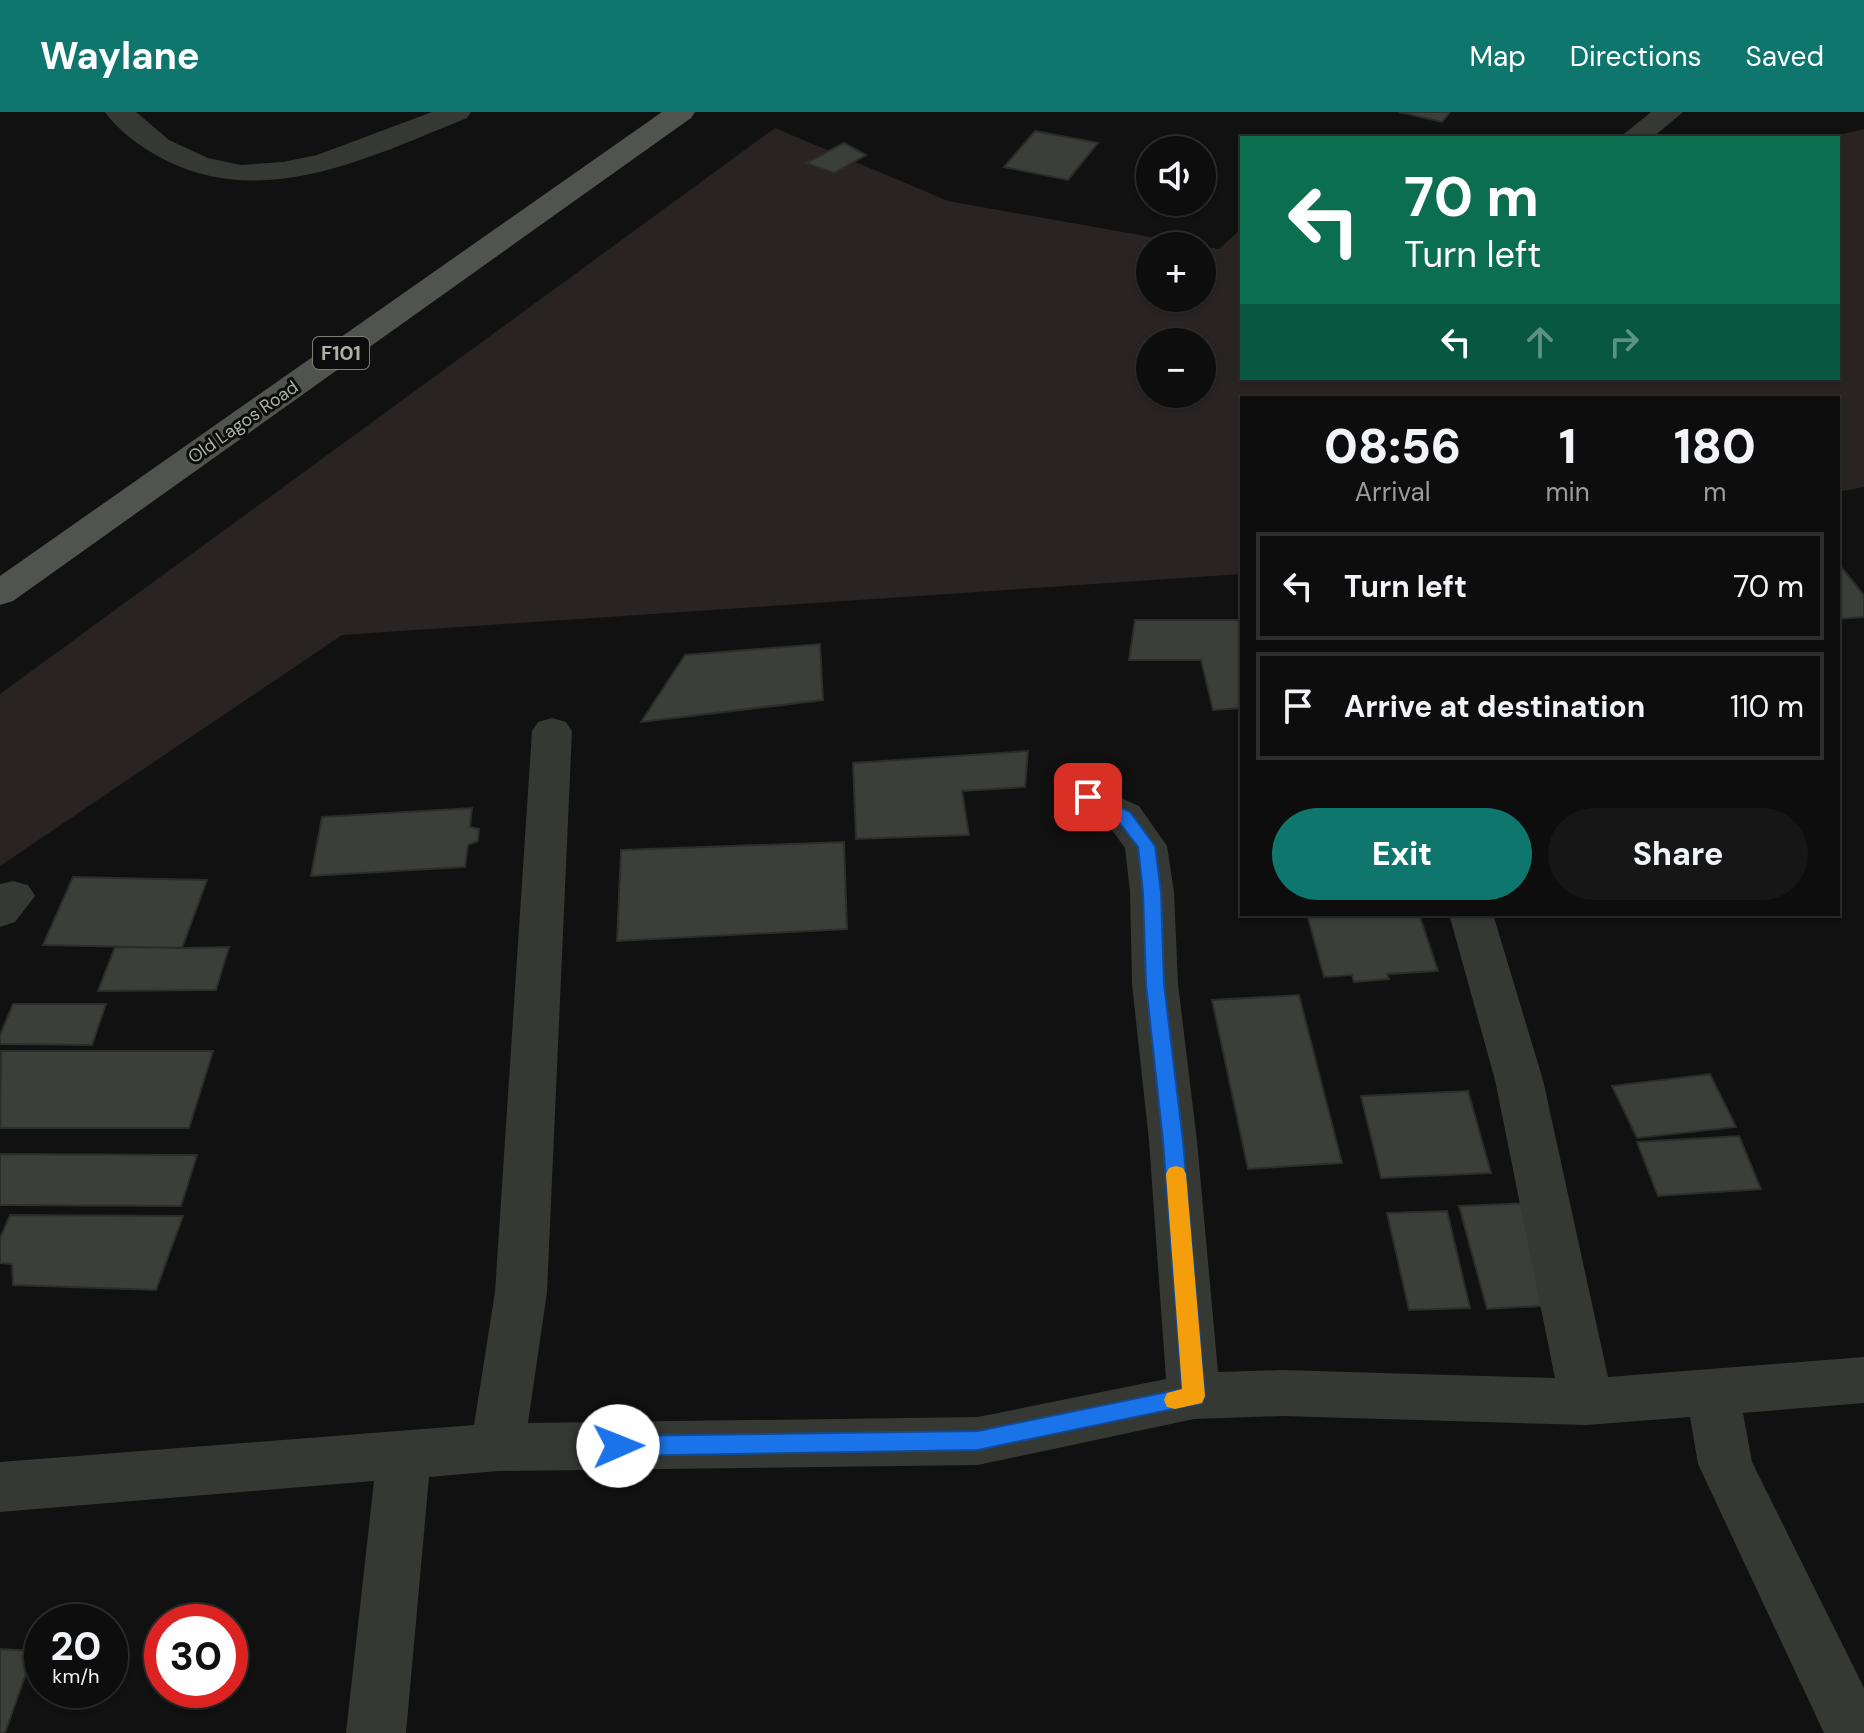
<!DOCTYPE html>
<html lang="en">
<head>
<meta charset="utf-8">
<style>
  :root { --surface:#0c0d0c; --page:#151615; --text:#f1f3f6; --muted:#9a9c9d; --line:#2c2d2d; --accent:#0f766e }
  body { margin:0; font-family:"DM Sans",sans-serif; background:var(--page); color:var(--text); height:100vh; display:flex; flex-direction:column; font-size:30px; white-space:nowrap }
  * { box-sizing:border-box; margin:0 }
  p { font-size:26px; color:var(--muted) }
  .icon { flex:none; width:44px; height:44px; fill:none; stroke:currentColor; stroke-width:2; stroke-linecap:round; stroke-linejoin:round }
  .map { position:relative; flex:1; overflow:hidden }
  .sheet { position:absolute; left:1240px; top:284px; width:600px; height:520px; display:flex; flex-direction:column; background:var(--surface); border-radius:0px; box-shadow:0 2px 6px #0004,0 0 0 2px var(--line) }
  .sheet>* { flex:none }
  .guide { position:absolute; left:1240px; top:24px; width:600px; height:244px; border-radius:0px; box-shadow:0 2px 6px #0004,0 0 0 2px var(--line); background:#0b6e4f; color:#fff; overflow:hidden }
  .tools { position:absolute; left:1136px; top:24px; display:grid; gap:16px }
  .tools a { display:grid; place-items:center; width:80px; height:80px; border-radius:50%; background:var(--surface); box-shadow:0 2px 6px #0004,0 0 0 2px var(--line); font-size:40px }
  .speed { position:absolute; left:24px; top:1492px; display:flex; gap:16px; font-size:40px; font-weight:700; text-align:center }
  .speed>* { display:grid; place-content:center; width:104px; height:104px; border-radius:50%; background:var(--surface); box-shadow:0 2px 6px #0004,0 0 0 2px var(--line); line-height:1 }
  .speed small { font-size:20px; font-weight:400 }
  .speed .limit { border:12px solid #d22; background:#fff; color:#111 }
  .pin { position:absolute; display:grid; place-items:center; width:68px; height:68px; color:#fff; margin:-34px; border-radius:16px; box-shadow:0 4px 12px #0006 }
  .me { position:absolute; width:88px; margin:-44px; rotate:89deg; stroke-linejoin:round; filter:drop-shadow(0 0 6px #0008) }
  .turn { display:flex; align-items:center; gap:28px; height:168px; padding:0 32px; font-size:36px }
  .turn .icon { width:104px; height:104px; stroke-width:2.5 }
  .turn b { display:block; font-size:56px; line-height:68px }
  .lanes { display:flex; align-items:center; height:76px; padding:0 32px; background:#0003; justify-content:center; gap:40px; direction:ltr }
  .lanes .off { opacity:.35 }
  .eta { display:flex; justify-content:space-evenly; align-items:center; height:136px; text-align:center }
  .eta b { font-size:48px; font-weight:800; line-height:56px }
  .action { display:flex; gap:16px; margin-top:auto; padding:16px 32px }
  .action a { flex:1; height:92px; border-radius:48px; background:var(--accent); color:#fff; font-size:32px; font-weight:800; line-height:92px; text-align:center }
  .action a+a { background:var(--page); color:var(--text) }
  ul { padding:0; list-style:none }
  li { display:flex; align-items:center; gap:24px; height:108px; margin:0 16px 12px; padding:0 16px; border:4px solid var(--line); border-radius:0px }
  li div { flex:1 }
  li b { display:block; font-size:30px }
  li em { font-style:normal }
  header { display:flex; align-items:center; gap:48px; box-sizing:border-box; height:112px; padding:0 40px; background:var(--accent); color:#fff }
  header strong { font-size:38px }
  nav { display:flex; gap:44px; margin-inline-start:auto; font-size:28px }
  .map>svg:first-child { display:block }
  .green { fill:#2a2324; fill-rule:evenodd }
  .building { fill:#3c3e3a; stroke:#2b2d2a; stroke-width:2 }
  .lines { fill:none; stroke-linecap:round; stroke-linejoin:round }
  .minor { fill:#353833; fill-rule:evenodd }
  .major { fill:#51544e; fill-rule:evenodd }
  .route { fill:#1a73e8; stroke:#114b97; stroke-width:2 }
  .slow { fill:#f59e0b }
  .labels { text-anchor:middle; stroke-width:6; stroke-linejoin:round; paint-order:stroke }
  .far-street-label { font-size:18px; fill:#abb0a3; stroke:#0b0c0b }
  .shield { fill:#0b0c0b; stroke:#7b7f75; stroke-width:2 }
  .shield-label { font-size:20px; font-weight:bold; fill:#abb0a3 }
</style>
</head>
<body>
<header>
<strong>Waylane</strong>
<nav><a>Map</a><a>Directions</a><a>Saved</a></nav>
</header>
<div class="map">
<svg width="1864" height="1621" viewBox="0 0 1864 1621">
  <rect width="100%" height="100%" fill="#101110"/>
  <!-- green -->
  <path class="green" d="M775,16L948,89L1201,134H1150V186H1202V134L1219,137L1242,116V266H1838V26H1826L1864,17V375L1838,380V286H1242V462L342,523L0,754V582ZM1150,230H1202V282H1150Z"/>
  <!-- building -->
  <g class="building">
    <polygon points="1399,0 1450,0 1442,10"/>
    <polygon points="1035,19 1098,31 1068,68 1004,55"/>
    <polygon points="844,31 866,43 834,61 806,51"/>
    <polygon points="1838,451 1864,483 1864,505 1838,507"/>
    <polygon points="1135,508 1242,508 1242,596 1213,598 1201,548 1129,548"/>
    <polygon points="820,532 823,588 641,610 685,543"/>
    <polygon points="1028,639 1025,675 962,679 969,723 856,727 853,651"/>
    <polygon points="472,696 470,715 479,717 478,729 468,733 465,755 311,764 322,705"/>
    <polygon points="844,730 847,817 617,829 621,738"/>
    <polygon points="73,765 207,768 182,836 43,833"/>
    <polygon points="1307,802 1419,802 1438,859 1387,862 1389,867 1354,870 1352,863 1324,865"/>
    <polygon points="115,835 182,836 229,835 216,878 98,879"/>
    <polygon points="1299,883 1342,1051 1248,1057 1212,888"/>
    <polygon points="13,892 106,892 92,933 0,932 0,923"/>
    <polygon points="1,939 213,939 189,1016 0,1016"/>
    <polygon points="1710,962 1736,1015 1637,1026 1612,974"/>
    <polygon points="1468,979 1491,1061 1381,1066 1361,984"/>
    <polygon points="1739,1024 1761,1077 1658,1084 1637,1030"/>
    <polygon points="0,1042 197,1043 181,1094 0,1093"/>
    <polygon points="1529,1091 1559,1193 1487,1197 1459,1094"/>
    <polygon points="1447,1099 1470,1196 1409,1198 1387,1101"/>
    <polygon points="10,1103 183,1104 156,1178 13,1173 12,1152 0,1151 0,1126"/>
    <polygon points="0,1537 34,1539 5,1621 0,1621"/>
  </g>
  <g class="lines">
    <!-- minor -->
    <g class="minor">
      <path d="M105,0H136L169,28L208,46L241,53L283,50L317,43L432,0H471L467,6C372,44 267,98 167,49C145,38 119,20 105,0Z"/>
      <polygon points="1651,0 1683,0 1652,26 1619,26"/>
      <polygon points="552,606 566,610 572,619 547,1180 528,1311 978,1305 1166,1267 1149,1029 1132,872 1130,780 1125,736 1109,714 1073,695 1067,685 1073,675 1088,671 1139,694 1167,734 1174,780 1178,872 1197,1029 1218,1260 1282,1258 1555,1266 1495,968 1449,802 1493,802 1543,968 1608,1265 1864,1245 1864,1291 1743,1301 1752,1350 1864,1576 1864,1621 1824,1621 1698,1352 1690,1305 1587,1313 1282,1304 1194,1307 978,1353 498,1359 429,1365 406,1621 346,1621 374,1369 0,1400 0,1350 474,1313 495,1180 532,619 538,610"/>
      <polygon points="13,769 28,773 35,784 15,810 0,815 0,772"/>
    </g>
    <!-- major -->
    <polygon class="major" points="662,0 695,0 691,6 13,489 0,493 0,464"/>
  </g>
  <!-- route -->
  <polygon class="route" points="1088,679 1130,700 1155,734 1161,780 1164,872 1183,1029 1205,1284 1202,1291 978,1338 618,1344 610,1341 607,1334 610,1327 618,1324 978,1319 1182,1277 1163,1029 1146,872 1143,780 1138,735 1118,709 1082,689 1079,685"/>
  <!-- slow -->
  <polygon class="slow" points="1176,1054 1183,1056 1186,1062 1205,1284 1202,1291 1175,1297 1167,1295 1164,1288 1167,1281 1182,1277 1166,1062 1169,1056"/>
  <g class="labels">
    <!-- far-street labels -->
    <g class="far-street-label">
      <text transform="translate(243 310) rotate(-35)" y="6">Old Lagos Road</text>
    </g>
    <!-- shield labels -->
    <rect class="shield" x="313" y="225" width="56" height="32" rx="6"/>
    <g class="shield-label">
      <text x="341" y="248">F101</text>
    </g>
  </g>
</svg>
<div class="tools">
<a><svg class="icon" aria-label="sound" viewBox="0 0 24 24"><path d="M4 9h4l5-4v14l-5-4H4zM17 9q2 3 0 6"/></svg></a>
<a>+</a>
<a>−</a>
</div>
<div class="speed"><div>20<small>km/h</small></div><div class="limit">30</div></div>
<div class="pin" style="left:1088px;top:685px;background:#d93025"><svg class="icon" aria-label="arrive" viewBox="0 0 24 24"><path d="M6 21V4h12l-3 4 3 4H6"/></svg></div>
<svg class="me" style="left:618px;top:1334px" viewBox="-20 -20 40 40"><circle r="19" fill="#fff"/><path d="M0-13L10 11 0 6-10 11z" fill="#1a73e8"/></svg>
<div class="guide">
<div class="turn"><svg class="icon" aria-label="left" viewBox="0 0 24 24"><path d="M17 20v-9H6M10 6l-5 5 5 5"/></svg><div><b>70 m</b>Turn left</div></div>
<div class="lanes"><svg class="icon" aria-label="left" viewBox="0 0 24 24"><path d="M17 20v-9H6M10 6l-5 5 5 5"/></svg><svg class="icon off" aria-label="ahead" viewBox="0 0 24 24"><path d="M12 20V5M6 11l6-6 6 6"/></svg><svg class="icon off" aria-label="right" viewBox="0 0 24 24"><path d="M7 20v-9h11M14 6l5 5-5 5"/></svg></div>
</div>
<section class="sheet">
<div class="eta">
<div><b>08:56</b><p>Arrival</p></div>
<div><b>1</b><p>min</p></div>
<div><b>180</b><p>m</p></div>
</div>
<ul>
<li><svg class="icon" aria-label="left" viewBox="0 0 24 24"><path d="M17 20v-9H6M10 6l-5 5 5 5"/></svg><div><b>Turn left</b></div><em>70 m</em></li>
<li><svg class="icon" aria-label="arrive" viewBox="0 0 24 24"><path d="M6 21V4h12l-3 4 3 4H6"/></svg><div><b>Arrive at destination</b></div><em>110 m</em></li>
</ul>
<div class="action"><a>Exit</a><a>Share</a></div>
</section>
</div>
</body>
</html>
